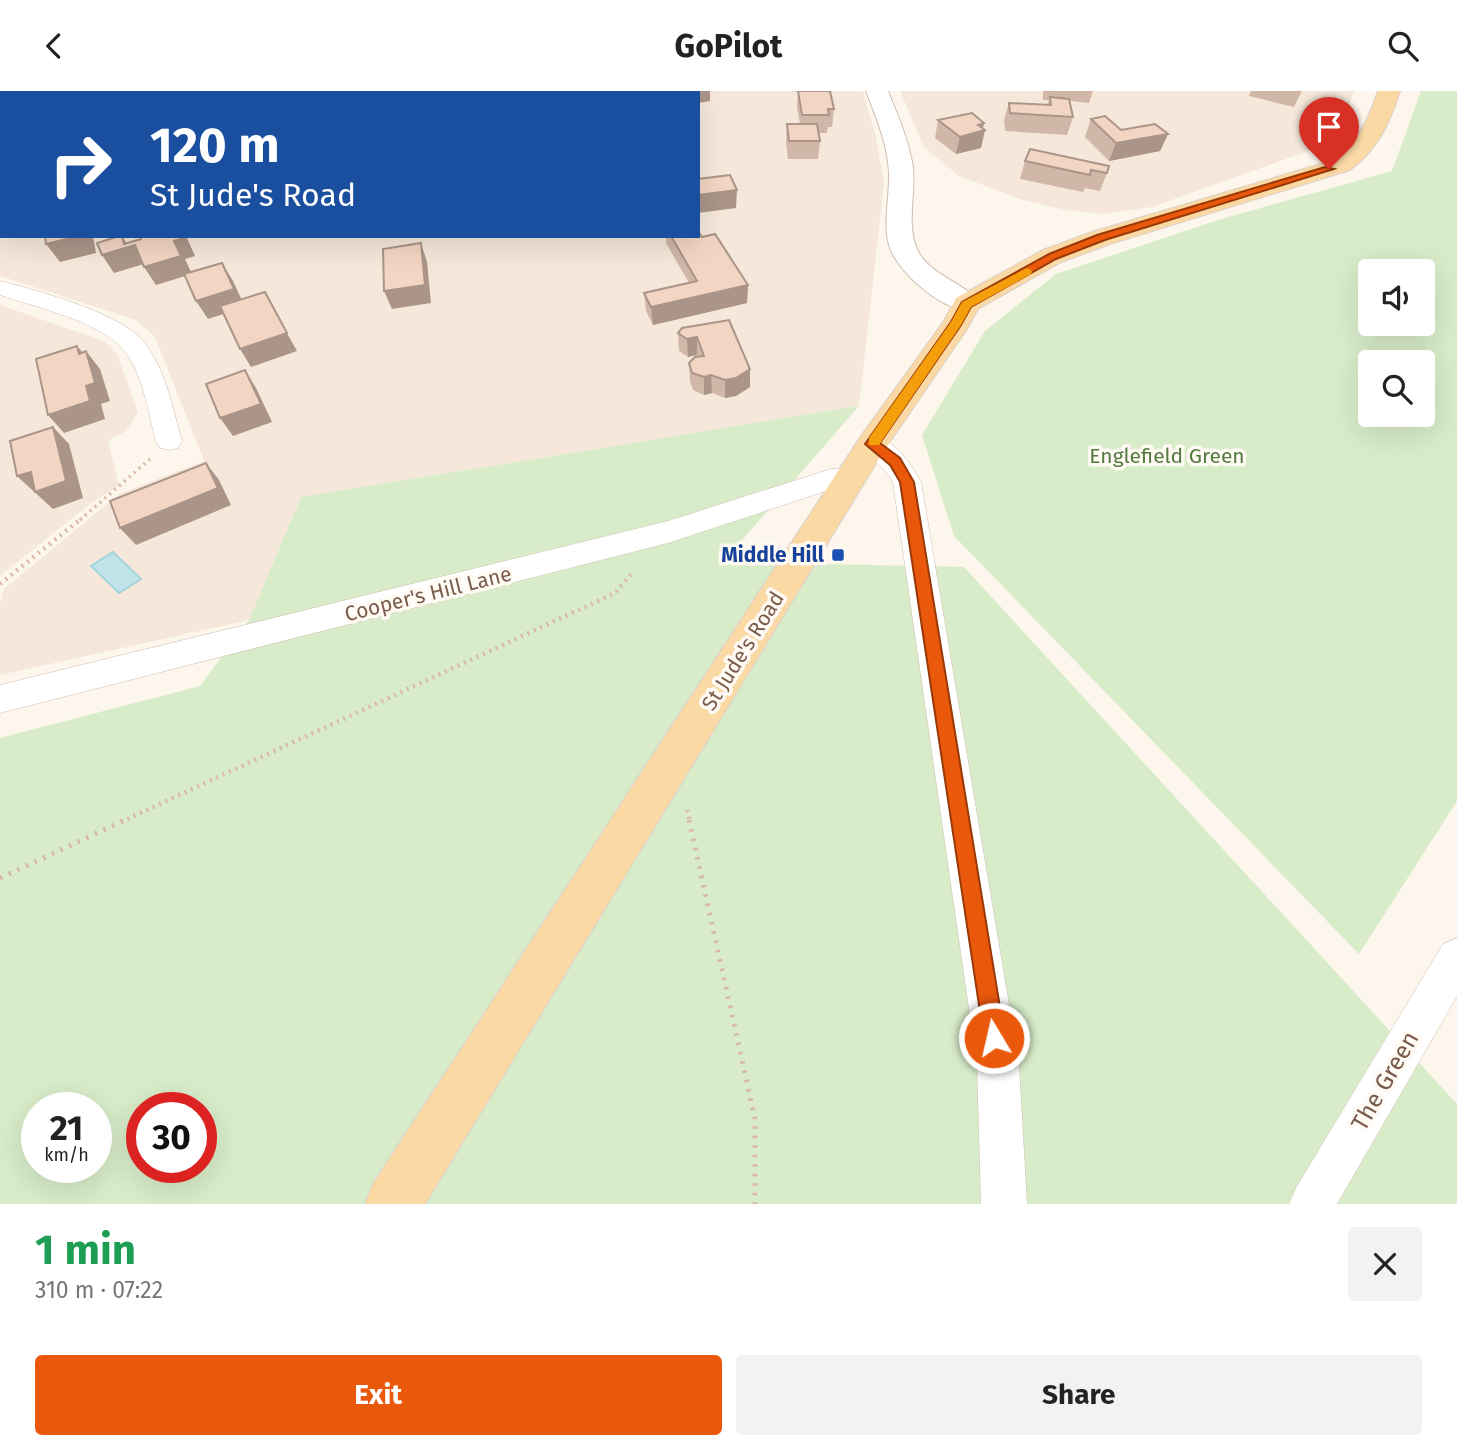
<!DOCTYPE html>
<html lang="en">
<head>
<meta charset="utf-8">
<style>
  :root { --surface:#fff; --page:#f2f2f2; --text:#222; --muted:#767676; --accent:#ea580c }
  body { margin:0; font-family:"Fira Sans",sans-serif; background:var(--page); color:var(--text); height:100vh; display:flex; flex-direction:column; font-size:26px; white-space:nowrap }
  * { box-sizing:border-box; margin:0 }
  p { font-size:23px; color:var(--muted) }
  .icon { flex:none; width:38px; height:38px; fill:none; stroke:currentColor; stroke-width:2; stroke-linecap:round; stroke-linejoin:round }
  .map { position:relative; height:1113px; overflow:hidden }
  .sheet { display:flex; flex-direction:column; background:var(--surface); flex:1 }
  .sheet>* { flex:none }
  .guide { position:absolute; left:0px; top:0px; width:700px; height:147px; box-shadow:0 7px 28px #0002; background:#1a4fa0; color:#fff; overflow:hidden }
  .fabs { position:absolute; left:1358px; top:168px; display:grid; gap:14px }
  .fabs a { display:grid; place-items:center; width:77px; height:77px; border-radius:7px; background:var(--surface); box-shadow:0 7px 28px #0002; font-size:35px }
  .speed { position:absolute; left:21px; top:1001px; display:flex; gap:14px; font-size:35px; font-weight:700; text-align:center }
  .speed>* { display:grid; place-content:center; width:91px; height:91px; border-radius:50%; background:var(--surface); box-shadow:0 7px 28px #0002; line-height:1 }
  .speed small { font-size:18px; font-weight:400 }
  .speed .limit { border:10px solid #d22; background:#fff; color:#111 }
  .pin { position:absolute; display:grid; place-items:center; width:60px; height:60px; color:#fff; margin:-72px -30px; border-radius:50% 50% 50% 0; rotate:-45deg; box-shadow:0 0 7px #0007 }
  .pin .icon { rotate:45deg }
  .me { position:absolute; width:77px; margin:-38px; rotate:351deg; stroke-linejoin:round; filter:drop-shadow(0 0 5px #0008) }
  .turn { display:flex; align-items:center; gap:24px; height:147px; padding:0 35px; font-size:32px }
  .turn .icon { width:91px; height:91px; stroke-width:2.5 }
  .turn b { display:block; font-size:49px; line-height:60px }
  .round { display:grid; place-items:center; flex:none; width:74px; height:74px; border-radius:7px; background:var(--page) }
  .summary { display:flex; align-items:center; justify-content:space-between; height:119px; padding:0 35px }
  h1 { font-size:42px; font-weight:700; line-height:52px; color:#1e9e55 }
  .button { display:flex; gap:14px; margin-top:auto; padding:14px 35px }
  .button a { flex:1; height:80px; border-radius:7px; background:var(--accent); color:#fff; font-size:28px; font-weight:700; line-height:80px; text-align:center }
  .button a+a { background:var(--page); color:var(--text) }
  header { display:flex; justify-content:space-between; align-items:center; height:91px; padding:0 35px; background:var(--surface); font-size:32px; font-weight:700 }
  .map>svg:first-child { display:block }
  .residential { fill:#f5e8da }
  .green { fill:#d8ecc9; fill-rule:evenodd }
  .water { fill:#bfe3e8; stroke:#a5d3da; stroke-width:2 }
  .lines { fill:none; stroke-linecap:round; stroke-linejoin:round }
  .minor-casing { stroke:#d1beb0; stroke-width:1 }
  .tertiary-casing { stroke:#d1beb0; stroke-width:2 }
  .primary-casing { stroke:#dad1cd; stroke-width:2 }
  .path-far2 { stroke:#d9b8a5; stroke-width:3.5; stroke-dasharray:2 4.5; stroke-linecap:butt }
  .path-far1 { stroke:#d9b8a5; stroke-width:4.5; stroke-dasharray:2 5; stroke-linecap:butt }
  .path { stroke:#d9b8a5; stroke-width:5; stroke-dasharray:2.5 7; stroke-linecap:butt }
  .minor { fill:#fff; fill-rule:evenodd }
  .tertiary { fill:#fff; fill-rule:evenodd }
  .primary { fill:#fbd9a5; fill-rule:evenodd }
  .wall { fill:#d1b7a8 }
  .shaded-wall { fill:#aa9588 }
  .building { fill:#f3d5c3; stroke:#aa9588; stroke-width:2 }
  .route { fill:#ea580c; stroke:#983908; stroke-width:2 }
  .slow { fill:#f59e0b }
  .transit-dot { fill:#1a4fb4; stroke:#fffaf3; stroke-width:2.5 }
  .labels { text-anchor:middle; stroke-width:7; stroke-linejoin:round; paint-order:stroke }
  .park-label { font-size:21px; fill:#537a41; stroke:#fffaf3 }
  .transit-label { font-size:21px; font-weight:bold; fill:#164399; stroke:#fffaf3; text-anchor:end }
  .street-label { font-size:21px; fill:#7a5c4d; stroke:#fffaf3 }
  .near-street-label { font-size:24px; fill:#7a5c4d; stroke:#fffaf3 }
</style>
</head>
<body>
<header><svg class="icon" aria-label="back" viewBox="0 0 24 24"><path d="M15 5l-7 7 7 7"/></svg>GoPilot<svg class="icon" aria-label="search" viewBox="0 0 24 24"><circle cx="10" cy="10" r="6"/><path d="M15 15l6 6"/></svg></header>
<div class="map">
<svg width="1457" height="1113" viewBox="0 0 1457 1113">
  <rect width="100%" height="100%" fill="#fdf6ec"/>
  <!-- residential -->
  <g class="residential">
    <polygon points="139,0 863,0 876,46 884,93 859,315 301,406 249,529 0,584 0,514 4,498 119,403 204,370 155,246 136,229 0,185 0,48 2,145 698,145 698,2"/>
    <polygon points="900,0 1354,0 1336,50 1152,116 1103,123 1066,119 1023,109 959,85 924,56"/>
    <polygon points="0,214 104,250 117,263 138,321 126,340 108,350 119,395 94,410 0,485"/>
  </g>
  <!-- green -->
  <g class="green">
    <path d="M1421,0H1457V710L1359,863L954,445L922,344L985,240L1056,183L1218,129L1392,80ZM1370,180H1423V233H1370ZM1423,271V324H1370V271Z"/>
    <path d="M859,315L723,471L964,476L1457,1013V1113H0V647L200,595L249,529L301,406ZM37,1017H96V1076H37ZM142,1017H201V1076H142Z"/>
  </g>
  <!-- water -->
  <polygon class="water" points="113,461 141,488 119,502 91,475"/>
  <g class="lines">
    <!-- minor casing -->
    <g class="minor-casing">
      <g id="minor">
        <polygon points="485,0 511,0 483,2"/>
        <path d="M0,190C36,199 120,222 143,250C166,278 172,316 182,350L178,357L169,359L160,357L156,350C148,321 144,288 127,263C105,231 35,216 0,204Z"/>
        <path d="M872,344C897,351 909,370 921,391L1019,973L1027,1113H981L977,973L893,391C884,374 868,368 859,353L863,346Z"/>
        <polygon points="852,377 862,380 866,387 862,394 832,398 668,452 0,622 0,594 668,430 831,378"/>
        <polygon points="1457,847 1457,905 1337,1113 1289,1113 1296,1097 1443,853"/>
      </g>
    </g>
    <!-- tertiary casing -->
    <g class="tertiary-casing">
      <path id="tertiary" d="M866,0H888C898,25 909,50 913,77C916,103 905,137 919,162C933,186 965,191 980,213L976,219C949,226 899,183 890,157C882,133 890,107 889,82C888,54 876,26 866,0Z"/>
    </g>
    <!-- primary casing -->
    <g class="primary-casing">
      <path id="primary" d="M1378,0H1400C1390,32 1378,58 1350,79L1110,153L1061,171L978,218L967,238L883,361L425,1113H365L373,1093L861,345L944,230L956,207L1043,159L1092,141L1334,69C1359,50 1368,29 1378,0Z"/>
    </g>
    <!-- path-far2 -->
    <polyline class="path-far2" points="80,429 150,368"/>
    <!-- path-far1 -->
    <g class="path-far1">
      <polyline points="0,493 82,427"/>
      <polyline points="687,719 690,731"/>
      <polyline points="121,731 615,502 633,481"/>
    </g>
    <!-- path -->
    <g class="path">
      <polyline points="689,729 755,1028 755,1113"/>
      <polyline points="0,787 125,729"/>
    </g>
    <!-- minor -->
    <use href="#minor" class="minor"/>
    <!-- tertiary -->
    <use href="#tertiary" class="tertiary"/>
    <!-- primary -->
    <use href="#primary" class="primary"/>
  </g>
  <!-- wall -->
  <g class="wall">
    <polygon points="567,0 710,0 710,10 698,2 567,2"/>
    <polygon points="794,0 830,0 834,18 832,36 828,36 827,42 818,42 820,50 818,68 788,68 786,51 787,33 800,33 797,16 798,1"/>
    <polygon points="1043,0 1093,0 1089,12 1070,10 1073,26 1067,44 1005,40 1004,29 1009,12 1047,14 1049,9 1043,9"/>
    <polygon points="1251,0 1302,0 1294,16 1249,5"/>
    <polygon points="1091,28 1121,39 1168,43 1160,60 1109,70 1085,46"/>
    <polygon points="938,29 984,32 983,37 985,39 981,57 956,63 935,47"/>
    <polygon points="1030,58 1107,82 1100,100 1085,97 1083,101 1020,88 1025,70"/>
    <polygon points="666,145 702,146 748,194 747,212 653,234 646,220 644,202 689,192 666,152"/>
    <polygon points="729,229 750,296 736,305 725,307 712,302 704,304 693,299 690,290 689,272 698,266 697,264 688,266 679,260 678,242"/>
  </g>
  <!-- shaded-wall -->
  <g class="shaded-wall">
    <polygon points="593,0 662,0 662,2 584,2"/>
    <polygon points="665,0 710,0 710,10 698,12 698,2 665,2"/>
    <polygon points="984,32 982,40 985,39 981,57 956,63 960,46 978,34"/>
    <polygon points="1168,43 1160,60 1109,70 1116,52"/>
    <polygon points="0,90 2,90 1,111 0,110"/>
    <polygon points="737,99 736,117 698,122 698,104"/>
    <polygon points="79,145 93,145 96,162 60,171 46,153"/>
    <polygon points="122,145 129,156 135,154 147,172 114,182 102,164 124,153"/>
    <polygon points="183,145 186,145 195,165 185,168 192,183 156,194 144,176 174,150"/>
    <polygon points="421,152 427,171 431,212 392,218 384,200"/>
    <polygon points="222,172 233,190 245,216 208,228 196,210"/>
    <polygon points="748,194 747,212 653,234 651,216"/>
    <polygon points="274,219 297,260 251,276 240,258"/>
    <polygon points="697,246 697,264 688,266 687,248"/>
    <polygon points="77,255 88,268 86,260 100,278 110,310 101,313 105,328 64,342 48,324 86,295"/>
    <polygon points="750,278 750,296 736,305 725,307 725,289"/>
    <polygon points="245,279 256,297 272,331 233,345 220,327"/>
    <polygon points="711,284 712,302 704,304 704,286"/>
    <polygon points="53,336 69,353 83,407 53,418 17,385"/>
    <polygon points="206,372 219,389 231,414 136,454 120,437"/>
  </g>
  <!-- building -->
  <g class="building">
    <polygon points="243,0 282,0 281,2 241,2"/>
    <polygon points="539,0 559,0 560,2 530,2"/>
    <polygon points="573,0 593,0 584,2 574,2"/>
    <polygon points="798,0 830,0 834,18 828,18 829,24 802,24"/>
    <polygon points="1050,6 1069,8 1073,26 1010,22 1009,12 1051,14"/>
    <polygon points="972,22 984,32 978,34 985,39 960,46 938,29"/>
    <polygon points="1105,25 1121,39 1155,33 1168,43 1116,52 1091,28"/>
    <polygon points="787,33 817,33 820,50 789,50"/>
    <polygon points="1030,58 1109,75 1107,82 1091,79 1090,84 1025,70"/>
    <rect x="0" y="69" width="2" height="21"/>
    <polygon points="730,84 737,99 698,104 698,88"/>
    <polygon points="698,140 702,146 715,143 748,194 651,216 644,202 697,190 671,145 698,145"/>
    <polygon points="45,145 79,145 46,153"/>
    <polygon points="119,145 122,145 124,153 141,148 140,145 183,145 184,147 174,150 181,165 144,176 135,154 102,164 97,152"/>
    <polygon points="421,152 425,194 384,200 383,158"/>
    <polygon points="222,172 234,198 196,210 184,183"/>
    <polygon points="265,201 287,242 240,258 220,215"/>
    <polygon points="729,229 750,278 736,287 725,289 711,284 704,286 692,282 689,272 695,266 704,265 697,246 687,248 678,242 682,237"/>
    <polygon points="77,255 79,263 86,260 95,292 86,295 90,310 48,324 36,268"/>
    <polygon points="245,279 261,313 220,327 206,293"/>
    <polygon points="53,336 66,390 35,401 31,381 17,385 10,350"/>
    <polygon points="206,372 218,397 120,437 110,410"/>
  </g>
  <!-- route -->
  <polygon class="route" points="1325,76 1334,78 1105,149 1056,168 971,216 961,234 880,352 900,367 914,391 1005,947 1002,954 994,957 987,954 984,947 900,391 890,374 865,353 951,231 962,211 1049,163 1097,144"/>
  <!-- slow -->
  <polygon class="slow" points="1027,177 1032,180 1031,183 971,216 961,234 879,354 869,354 869,347 951,231 962,211"/>
  <!-- markers -->
  <rect class="transit-dot" x="831" y="457" width="14" height="14" rx="3.5"/>
  <g class="labels">
    <!-- park labels -->
    <g class="park-label">
      <text x="1167" y="372">Englefield Green</text>
    </g>
    <!-- transit labels -->
    <g class="transit-label">
      <text x="824" y="471">Middle Hill</text>
    </g>
    <!-- street labels -->
    <g class="street-label">
      <text transform="translate(428 503) rotate(-14)" y="7">Cooper's Hill Lane</text>
      <text transform="translate(743 560) rotate(-58)" y="7">St Jude's Road</text>
    </g>
    <!-- near-street labels -->
    <g class="near-street-label">
      <text transform="translate(1385 990) rotate(-60)" y="8">The Green</text>
    </g>
  </g>
</svg>
<div class="fabs">
<a><svg class="icon" aria-label="sound" viewBox="0 0 24 24"><path d="M4 9h4l5-4v14l-5-4H4zM17 9q2 3 0 6"/></svg></a>
<a><svg class="icon" aria-label="search" viewBox="0 0 24 24"><circle cx="10" cy="10" r="6"/><path d="M15 15l6 6"/></svg></a>
</div>
<div class="speed"><div>21<small>km/h</small></div><div class="limit">30</div></div>
<div class="pin" style="left:1329px;top:78px;background:#d93025"><svg class="icon" aria-label="arrive" viewBox="0 0 24 24"><path d="M6 21V4h12l-3 4 3 4H6"/></svg></div>
<svg class="me" style="left:994px;top:947px" viewBox="-20 -20 40 40"><circle r="17" fill="#ea580c" stroke="#fff" stroke-width="3"/><path d="M0-11L8 9 0 5-8 9z" fill="#fff"/></svg>
<div class="guide">
<div class="turn"><svg class="icon" aria-label="right" viewBox="0 0 24 24"><path d="M7 20v-9h11M14 6l5 5-5 5"/></svg><div><b>120 m</b>St Jude's Road</div></div>
</div>
</div>
<section class="sheet">
<div class="summary"><div><h1>1 min</h1><p>310 m · 07:22</p></div><a class="round"><svg class="icon" aria-label="close" viewBox="0 0 24 24"><path d="M6 6l12 12M18 6L6 18"/></svg></a></div>
<div class="button"><a>Exit</a><a>Share</a></div>
</section>
</body>
</html>
